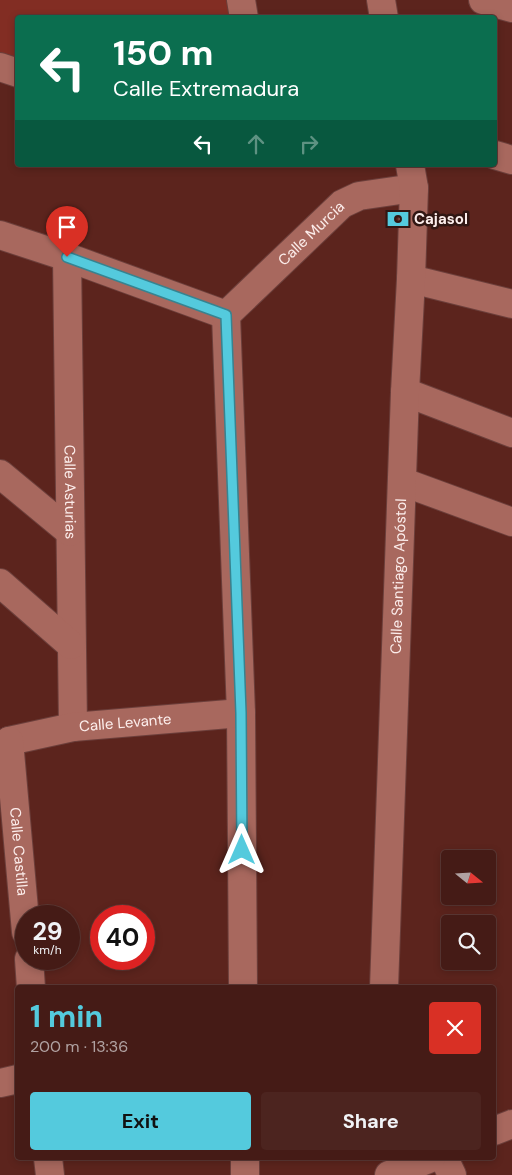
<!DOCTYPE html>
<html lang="en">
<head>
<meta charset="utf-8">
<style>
  :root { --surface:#451b16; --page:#4c241f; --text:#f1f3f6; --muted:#b0a1a1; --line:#5d3935; --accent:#54cadd }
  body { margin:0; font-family:"DM Sans",sans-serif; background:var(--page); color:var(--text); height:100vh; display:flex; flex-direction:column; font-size:19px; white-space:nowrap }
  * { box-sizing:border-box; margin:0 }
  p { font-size:16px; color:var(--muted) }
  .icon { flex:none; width:28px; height:28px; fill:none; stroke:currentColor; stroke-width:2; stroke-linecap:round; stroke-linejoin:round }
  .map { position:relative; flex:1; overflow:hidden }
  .side { position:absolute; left:15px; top:985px; width:481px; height:175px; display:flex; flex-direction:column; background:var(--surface); border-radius:5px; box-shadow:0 2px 8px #0003,0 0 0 1px var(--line) }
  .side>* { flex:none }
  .banner { position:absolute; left:15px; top:15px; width:482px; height:152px; border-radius:5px; box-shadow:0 2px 8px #0003,0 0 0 1px var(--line); background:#0b6e4f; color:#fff; overflow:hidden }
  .needle { width:32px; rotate:108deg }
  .fabs { position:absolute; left:441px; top:850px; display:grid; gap:10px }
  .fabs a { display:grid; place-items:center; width:55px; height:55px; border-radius:5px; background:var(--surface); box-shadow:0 2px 8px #0003,0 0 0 1px var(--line); font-size:25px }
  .speed { position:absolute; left:15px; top:905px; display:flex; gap:10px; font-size:25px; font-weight:700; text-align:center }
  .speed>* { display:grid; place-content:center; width:65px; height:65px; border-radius:50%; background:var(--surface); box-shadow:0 2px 8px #0003,0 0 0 1px var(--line); line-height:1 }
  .speed small { font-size:12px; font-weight:400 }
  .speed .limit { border:8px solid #d22; background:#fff; color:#111 }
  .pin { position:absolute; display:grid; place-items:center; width:42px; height:42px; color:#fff; margin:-51px -21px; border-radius:50% 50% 50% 0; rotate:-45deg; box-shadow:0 0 5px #0007 }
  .pin .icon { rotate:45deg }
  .me { position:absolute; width:55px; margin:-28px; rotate:0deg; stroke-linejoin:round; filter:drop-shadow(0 0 4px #0008) }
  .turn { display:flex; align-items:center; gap:18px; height:105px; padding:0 15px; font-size:22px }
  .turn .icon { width:65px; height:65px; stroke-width:2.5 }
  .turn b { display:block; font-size:35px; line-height:42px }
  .lanes { display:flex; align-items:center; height:48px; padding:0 15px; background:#0003; justify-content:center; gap:25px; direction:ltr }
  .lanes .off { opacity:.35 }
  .round { display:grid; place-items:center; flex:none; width:52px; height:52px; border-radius:5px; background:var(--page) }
  .summary { display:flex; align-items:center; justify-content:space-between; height:85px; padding:0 15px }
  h1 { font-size:30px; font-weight:700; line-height:38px; color:var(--accent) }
  .action { display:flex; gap:10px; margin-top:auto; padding:10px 15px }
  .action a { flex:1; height:58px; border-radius:5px; background:var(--accent); color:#111; font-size:20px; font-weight:700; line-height:58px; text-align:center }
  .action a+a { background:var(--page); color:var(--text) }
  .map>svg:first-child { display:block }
  .green { fill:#822d23 }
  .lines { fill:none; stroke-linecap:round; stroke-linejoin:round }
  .minor-casing { stroke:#6c3f3b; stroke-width:30 }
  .minor { stroke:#a8685e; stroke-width:28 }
  .route-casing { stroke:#378390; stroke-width:12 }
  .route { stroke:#54cadd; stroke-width:9 }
  .labels { text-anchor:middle; stroke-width:5; stroke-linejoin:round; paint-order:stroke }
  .poi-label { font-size:15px; font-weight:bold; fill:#fcedeb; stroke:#311713; text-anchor:start }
  .street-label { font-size:15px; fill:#fcedeb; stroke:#311713 }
</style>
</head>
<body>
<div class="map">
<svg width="512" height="1175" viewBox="0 0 512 1175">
  <rect width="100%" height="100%" fill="#5c241d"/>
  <!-- green -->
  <polygon class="green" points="0,0 237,0 240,17 18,18 17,62 0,56"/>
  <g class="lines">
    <!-- minor casing -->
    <g class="minor-casing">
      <g id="minor">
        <polyline points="241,0 244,18"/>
        <polyline points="381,0 384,18"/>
        <polyline points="483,0 512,8"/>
        <polyline points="0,67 18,73"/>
        <polyline points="495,155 512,160"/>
        <polyline points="0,235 67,257 226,315"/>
        <path id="s1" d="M67,257L73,727"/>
        <polyline points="411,279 512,304"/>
        <polyline points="226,315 241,713 243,988"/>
        <path id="s2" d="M226,315L342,204L359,196L414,188"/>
        <polyline points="405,392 512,433"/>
        <polyline points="0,474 70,532"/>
        <polyline points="403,482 512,522"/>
        <polyline points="0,583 71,645"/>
        <path id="s3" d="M9,741L73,727L241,713"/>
        <path id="s4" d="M9,741L26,932"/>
        <polyline points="29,959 31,988"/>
        <path id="s5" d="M384,988L405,392L411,279L414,188L410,165"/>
        <polyline points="0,1083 18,1079"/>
        <polyline points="494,1131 512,1124"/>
        <polyline points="48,1158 50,1175"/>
        <polyline points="245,1158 245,1175"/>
        <polyline points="444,1158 452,1175"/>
        <polyline points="389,1175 431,1158"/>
      </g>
    </g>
    <!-- minor -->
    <use href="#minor" class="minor"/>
  </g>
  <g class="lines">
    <!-- route casing -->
    <g class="route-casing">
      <polyline id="route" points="67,257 226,315 241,713 242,850"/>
    </g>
    <!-- route -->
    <use href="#route" class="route"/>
  </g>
  <!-- icons -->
  <defs>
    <g id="bank-bare" transform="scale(1.725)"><path d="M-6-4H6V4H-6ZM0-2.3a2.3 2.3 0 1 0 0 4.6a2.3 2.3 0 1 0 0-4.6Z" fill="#54cadd" stroke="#311713" stroke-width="2.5" paint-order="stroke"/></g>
  </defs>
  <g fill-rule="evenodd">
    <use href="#bank-bare" x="398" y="219"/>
  </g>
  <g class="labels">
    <!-- poi labels -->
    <g class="poi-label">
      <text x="414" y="224">Cajasol</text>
    </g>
    <!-- street labels -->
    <g class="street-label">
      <text dy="5" stroke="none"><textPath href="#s2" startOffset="118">Calle Murcia</textPath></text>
      <text dy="5" stroke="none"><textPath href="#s1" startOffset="235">Calle Asturias</textPath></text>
      <text dy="5" stroke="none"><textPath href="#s5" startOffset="412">Calle Santiago Apóstol</textPath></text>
      <text dy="5" stroke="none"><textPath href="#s3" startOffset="118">Calle Levante</textPath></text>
      <text dy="5" stroke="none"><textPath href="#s4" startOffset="111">Calle Castilla</textPath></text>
    </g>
  </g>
</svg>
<div class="fabs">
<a><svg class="needle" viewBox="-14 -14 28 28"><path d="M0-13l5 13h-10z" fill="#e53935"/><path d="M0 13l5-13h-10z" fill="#b0a1a1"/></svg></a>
<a><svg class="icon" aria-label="search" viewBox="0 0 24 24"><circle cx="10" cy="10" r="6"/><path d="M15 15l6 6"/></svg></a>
</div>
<div class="speed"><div>29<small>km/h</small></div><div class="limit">40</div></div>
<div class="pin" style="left:67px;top:257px;background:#d93025"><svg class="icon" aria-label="arrive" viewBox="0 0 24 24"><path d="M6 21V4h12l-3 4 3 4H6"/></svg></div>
<svg class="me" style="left:242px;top:850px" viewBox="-20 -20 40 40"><path d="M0-17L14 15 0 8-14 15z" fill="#54cadd" stroke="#fff" stroke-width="4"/></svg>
<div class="banner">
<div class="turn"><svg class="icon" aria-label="left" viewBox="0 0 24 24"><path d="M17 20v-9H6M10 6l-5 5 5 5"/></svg><div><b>150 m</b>Calle Extremadura</div></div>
<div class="lanes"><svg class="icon" aria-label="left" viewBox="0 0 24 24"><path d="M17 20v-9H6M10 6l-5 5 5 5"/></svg><svg class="icon off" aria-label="ahead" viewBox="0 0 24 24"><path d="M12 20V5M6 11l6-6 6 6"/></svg><svg class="icon off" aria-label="right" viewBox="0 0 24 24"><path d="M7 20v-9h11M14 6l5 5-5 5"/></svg></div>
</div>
<section class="side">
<div class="summary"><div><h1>1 min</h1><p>200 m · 13:36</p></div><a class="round" style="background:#d93025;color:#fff"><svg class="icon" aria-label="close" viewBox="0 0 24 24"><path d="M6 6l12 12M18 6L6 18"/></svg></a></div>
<div class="action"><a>Exit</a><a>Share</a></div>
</section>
</div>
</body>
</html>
